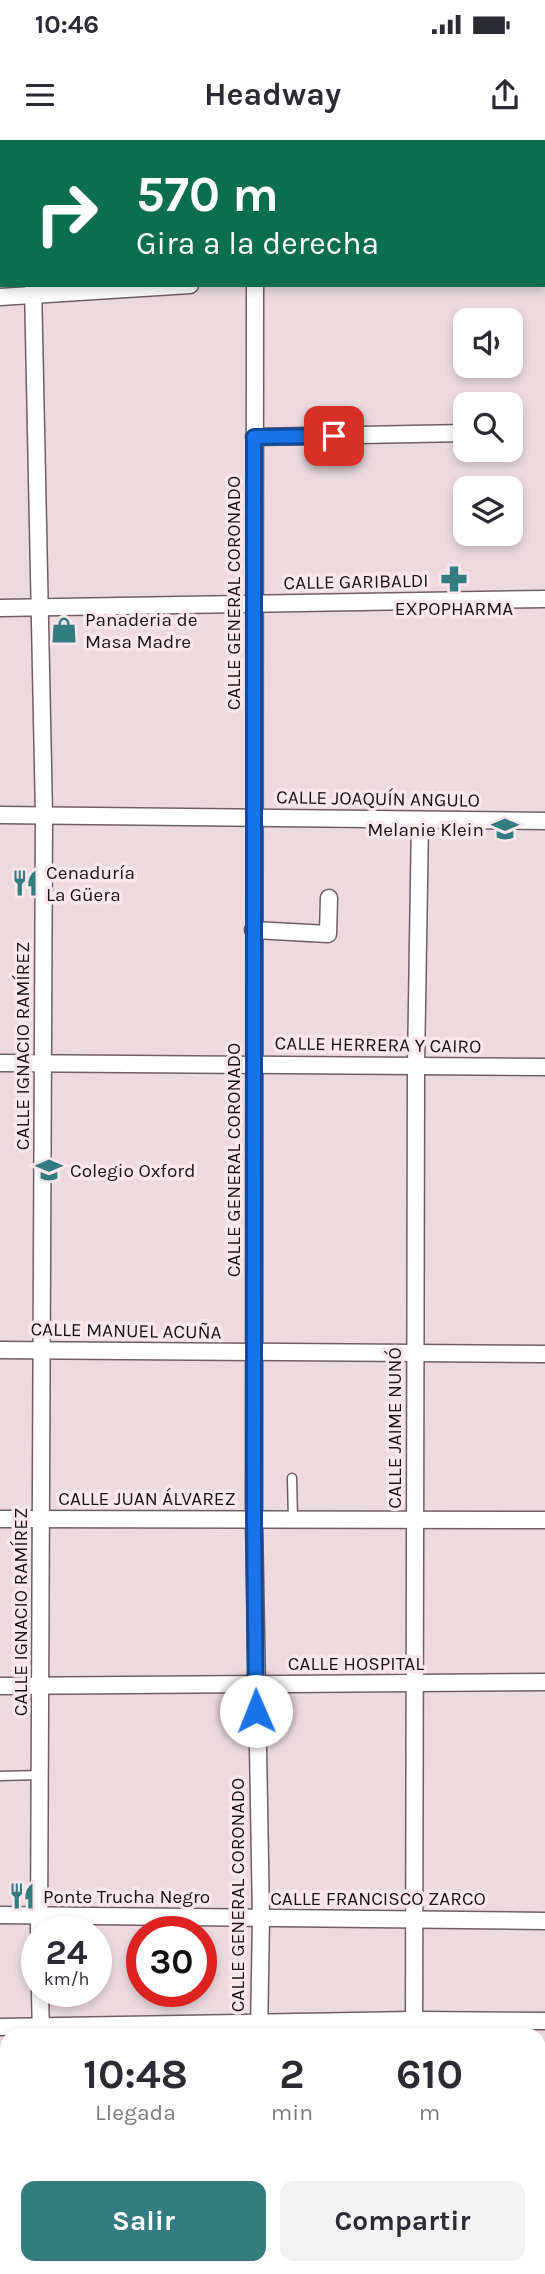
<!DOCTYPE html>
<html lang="es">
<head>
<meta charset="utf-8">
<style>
  :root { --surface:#fff; --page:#f2f2f3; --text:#2b2b33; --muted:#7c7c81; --accent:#337c80 }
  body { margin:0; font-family:Karla,sans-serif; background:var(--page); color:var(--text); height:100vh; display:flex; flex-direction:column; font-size:26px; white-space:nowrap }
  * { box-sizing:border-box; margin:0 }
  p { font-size:23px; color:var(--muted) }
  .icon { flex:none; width:38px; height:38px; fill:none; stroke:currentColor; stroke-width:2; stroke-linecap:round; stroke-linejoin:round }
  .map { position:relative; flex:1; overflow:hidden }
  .sheet { position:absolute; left:0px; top:1888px; width:546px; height:247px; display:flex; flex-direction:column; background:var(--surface); border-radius:21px 21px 0 0; box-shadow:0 4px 10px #0003 }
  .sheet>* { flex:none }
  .banner { position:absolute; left:0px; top:0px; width:546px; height:147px; box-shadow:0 4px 10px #0003; background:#0b6e4f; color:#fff; overflow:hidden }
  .buttons { position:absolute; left:453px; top:168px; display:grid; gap:14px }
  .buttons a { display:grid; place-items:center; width:70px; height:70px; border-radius:14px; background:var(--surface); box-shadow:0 4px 10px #0003; font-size:35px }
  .speed { position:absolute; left:21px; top:1776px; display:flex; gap:14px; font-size:35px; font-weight:700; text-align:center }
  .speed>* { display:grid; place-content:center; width:91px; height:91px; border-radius:50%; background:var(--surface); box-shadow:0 4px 10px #0003; line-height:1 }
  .speed small { font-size:18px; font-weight:400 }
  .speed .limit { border:10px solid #d22; background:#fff; color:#111 }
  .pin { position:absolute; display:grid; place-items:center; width:60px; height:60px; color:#fff; margin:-30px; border-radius:14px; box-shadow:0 4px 10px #0006 }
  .me { position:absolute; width:77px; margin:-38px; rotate:359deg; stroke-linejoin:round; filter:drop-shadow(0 0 5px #0008) }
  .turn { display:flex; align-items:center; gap:24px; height:147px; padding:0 21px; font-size:32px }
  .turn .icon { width:91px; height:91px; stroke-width:2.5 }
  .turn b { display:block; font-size:49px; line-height:60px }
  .eta { display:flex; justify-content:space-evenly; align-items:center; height:119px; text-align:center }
  .eta b { font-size:42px; font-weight:700; line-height:49px }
  .button { display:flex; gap:14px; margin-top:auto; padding:14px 21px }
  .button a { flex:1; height:80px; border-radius:14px; background:var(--accent); color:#fff; font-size:28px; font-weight:700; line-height:80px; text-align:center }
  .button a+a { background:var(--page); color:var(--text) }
  .status { display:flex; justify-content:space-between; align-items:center; height:49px; padding:0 35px; background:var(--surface); direction:ltr }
  .status svg { height:19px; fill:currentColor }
  header { display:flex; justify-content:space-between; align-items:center; height:91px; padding:0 21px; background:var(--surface); font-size:32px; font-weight:700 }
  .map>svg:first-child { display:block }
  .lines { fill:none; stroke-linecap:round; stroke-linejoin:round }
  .lane-casing { stroke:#6f5f64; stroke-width:11 }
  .street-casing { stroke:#6f5f64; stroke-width:19 }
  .secondary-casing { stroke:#6f5f64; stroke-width:26 }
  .lane { stroke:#fff; stroke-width:8 }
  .street { stroke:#fff; stroke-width:16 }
  .secondary { stroke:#fae1dd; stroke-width:23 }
  .route-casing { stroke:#114b97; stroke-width:18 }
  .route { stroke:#1a73e8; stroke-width:12 }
  .labels { text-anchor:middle; stroke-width:7; stroke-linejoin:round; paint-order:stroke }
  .street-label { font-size:19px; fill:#191314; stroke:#f9e7ec }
  .poi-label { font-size:19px; fill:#191314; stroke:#f9e7ec; text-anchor:start }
</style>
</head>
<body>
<div class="status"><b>10:46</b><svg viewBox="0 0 49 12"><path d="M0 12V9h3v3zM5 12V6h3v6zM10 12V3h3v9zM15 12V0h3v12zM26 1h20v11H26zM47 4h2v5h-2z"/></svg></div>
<header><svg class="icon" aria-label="menu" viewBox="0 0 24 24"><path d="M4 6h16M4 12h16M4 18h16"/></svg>Headway<svg class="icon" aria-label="share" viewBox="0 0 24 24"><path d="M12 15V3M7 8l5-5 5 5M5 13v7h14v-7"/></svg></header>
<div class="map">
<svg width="545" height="2134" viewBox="0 0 545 2134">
  <rect width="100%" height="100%" fill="#ecdadf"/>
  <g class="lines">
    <!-- lane casing -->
    <g class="lane-casing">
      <g id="lane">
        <polyline points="292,1338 293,1380"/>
        <polyline points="0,1636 40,1635"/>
      </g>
    </g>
    <!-- street casing -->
    <g class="street-casing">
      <g id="street">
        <polyline points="31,0 31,2"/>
        <polyline points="253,0 253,2"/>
        <polyline points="544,123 545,123"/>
        <polyline points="33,145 44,675 39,1792"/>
        <polyline points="255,145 254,1380 261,1778 259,1895"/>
        <polyline points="0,157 190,145"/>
        <polyline points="254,297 466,293"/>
        <polyline points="0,468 545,459"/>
        <polyline points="0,675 545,681"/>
        <polyline points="253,790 328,794 329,758"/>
        <polyline points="0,923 545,927"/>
        <polyline points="0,1210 545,1214"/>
        <polyline points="0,1379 545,1380"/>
        <polyline points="0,1546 545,1542"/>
        <polyline points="0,1775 545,1781"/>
        <polyline points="40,1852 41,1895"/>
        <polyline points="0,1887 413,1880 545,1881"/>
        <polyline points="414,1895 416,926 420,680"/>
        <polyline points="418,2128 418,2134"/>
        <polyline points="0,2129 241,2134"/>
        <polyline points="258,2134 258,2128"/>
      </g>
    </g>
    <!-- secondary casing -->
    <g class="secondary-casing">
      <g id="secondary">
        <polyline points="371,2 414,0"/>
        <polyline points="0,17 2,17"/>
      </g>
    </g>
    <!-- lane -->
    <use href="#lane" class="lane"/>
    <!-- street -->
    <use href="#street" class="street"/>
    <!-- secondary -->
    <use href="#secondary" class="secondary"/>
  </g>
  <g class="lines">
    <!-- route casing -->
    <g class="route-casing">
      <polyline id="route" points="256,1571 254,1380 254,297 334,296"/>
    </g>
    <!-- route -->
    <use href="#route" class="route"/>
  </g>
  <!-- icons -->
  <defs>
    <g id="pharmacy-bare" transform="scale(2.1)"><path d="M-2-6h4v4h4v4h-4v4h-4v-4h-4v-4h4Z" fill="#337c80" stroke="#f9e7ec" stroke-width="2.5" paint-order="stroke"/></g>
    <g id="shop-bare" transform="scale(2.1)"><path d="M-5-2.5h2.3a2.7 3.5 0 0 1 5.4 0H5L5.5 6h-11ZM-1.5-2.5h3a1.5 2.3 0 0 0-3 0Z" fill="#337c80" stroke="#f9e7ec" stroke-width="2.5" paint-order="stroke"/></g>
    <g id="school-bare" transform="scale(2.1)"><path d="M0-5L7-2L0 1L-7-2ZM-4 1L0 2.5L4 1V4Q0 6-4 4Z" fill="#337c80" stroke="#f9e7ec" stroke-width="2.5" paint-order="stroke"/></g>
    <g id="restaurant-bare" transform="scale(2.1)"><path d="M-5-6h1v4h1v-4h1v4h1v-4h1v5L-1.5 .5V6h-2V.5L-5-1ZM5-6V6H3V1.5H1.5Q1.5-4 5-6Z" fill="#337c80" stroke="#f9e7ec" stroke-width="2.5" paint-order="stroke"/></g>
  </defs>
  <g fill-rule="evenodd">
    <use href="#pharmacy-bare" x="454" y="439"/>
    <use href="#shop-bare" x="64" y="490"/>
    <use href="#school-bare" x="505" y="689"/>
    <use href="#restaurant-bare" x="25" y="743"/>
    <use href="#school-bare" x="49" y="1030"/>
    <use href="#restaurant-bare" x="22" y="1756"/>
  </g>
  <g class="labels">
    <!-- street labels -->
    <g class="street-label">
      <text transform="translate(356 441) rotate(-1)" y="7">CALLE GARIBALDI</text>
      <text transform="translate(233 453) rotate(-90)" y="7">CALLE GENERAL CORONADO</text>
      <text transform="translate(378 658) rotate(1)" y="7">CALLE JOAQUÍN ANGULO</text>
      <text transform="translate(378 904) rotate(1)" y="7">CALLE HERRERA Y CAIRO</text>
      <text transform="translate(22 906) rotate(-90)" y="7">CALLE IGNACIO RAMÍREZ</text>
      <text transform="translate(233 1020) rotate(-90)" y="7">CALLE GENERAL CORONADO</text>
      <text transform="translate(126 1190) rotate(1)" y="7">CALLE MANUEL ACUÑA</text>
      <text transform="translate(394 1288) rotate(-90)" y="7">CALLE JAIME NUNÓ</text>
      <text x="147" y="1365">CALLE JUAN ÁLVAREZ</text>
      <text transform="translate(20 1472) rotate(-90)" y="7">CALLE IGNACIO RAMÍREZ</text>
      <text x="356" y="1530">CALLE HOSPITAL</text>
      <text transform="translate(237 1755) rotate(-90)" y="7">CALLE GENERAL CORONADO</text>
      <text x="378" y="1765">CALLE FRANCISCO ZARCO</text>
    </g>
    <!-- poi labels -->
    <g class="poi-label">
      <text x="454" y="475" text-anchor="middle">EXPOPHARMA</text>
      <text x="85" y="486">Panaderia de<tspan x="85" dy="22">Masa Madre</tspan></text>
      <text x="484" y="696" text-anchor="end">Melanie Klein</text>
      <text x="46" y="739">Cenaduría<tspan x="46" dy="22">La Güera</tspan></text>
      <text x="70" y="1037">Colegio Oxford</text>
      <text x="43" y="1763">Ponte Trucha Negro</text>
    </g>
  </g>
</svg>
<div class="buttons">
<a><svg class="icon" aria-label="sound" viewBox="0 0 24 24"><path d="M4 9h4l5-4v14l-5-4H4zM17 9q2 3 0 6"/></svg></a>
<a><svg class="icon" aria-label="search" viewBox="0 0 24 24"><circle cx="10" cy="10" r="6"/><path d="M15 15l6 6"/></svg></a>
<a><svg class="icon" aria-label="layers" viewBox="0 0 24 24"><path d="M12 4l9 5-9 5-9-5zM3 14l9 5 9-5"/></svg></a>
</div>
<div class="speed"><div>24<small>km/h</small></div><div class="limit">30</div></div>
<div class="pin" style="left:334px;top:296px;background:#d93025"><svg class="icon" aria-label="arrive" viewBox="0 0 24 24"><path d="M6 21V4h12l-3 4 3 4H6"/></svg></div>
<svg class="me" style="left:256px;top:1571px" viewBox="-20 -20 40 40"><circle r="19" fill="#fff"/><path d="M0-13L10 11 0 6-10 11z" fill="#1a73e8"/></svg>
<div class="banner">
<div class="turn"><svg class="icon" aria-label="right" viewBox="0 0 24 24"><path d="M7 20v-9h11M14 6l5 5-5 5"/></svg><div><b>570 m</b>Gira a la derecha</div></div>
</div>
<section class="sheet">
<div class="eta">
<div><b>10:48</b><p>Llegada</p></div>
<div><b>2</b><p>min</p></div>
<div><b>610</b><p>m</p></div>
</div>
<div class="button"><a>Salir</a><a>Compartir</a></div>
</section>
</div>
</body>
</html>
